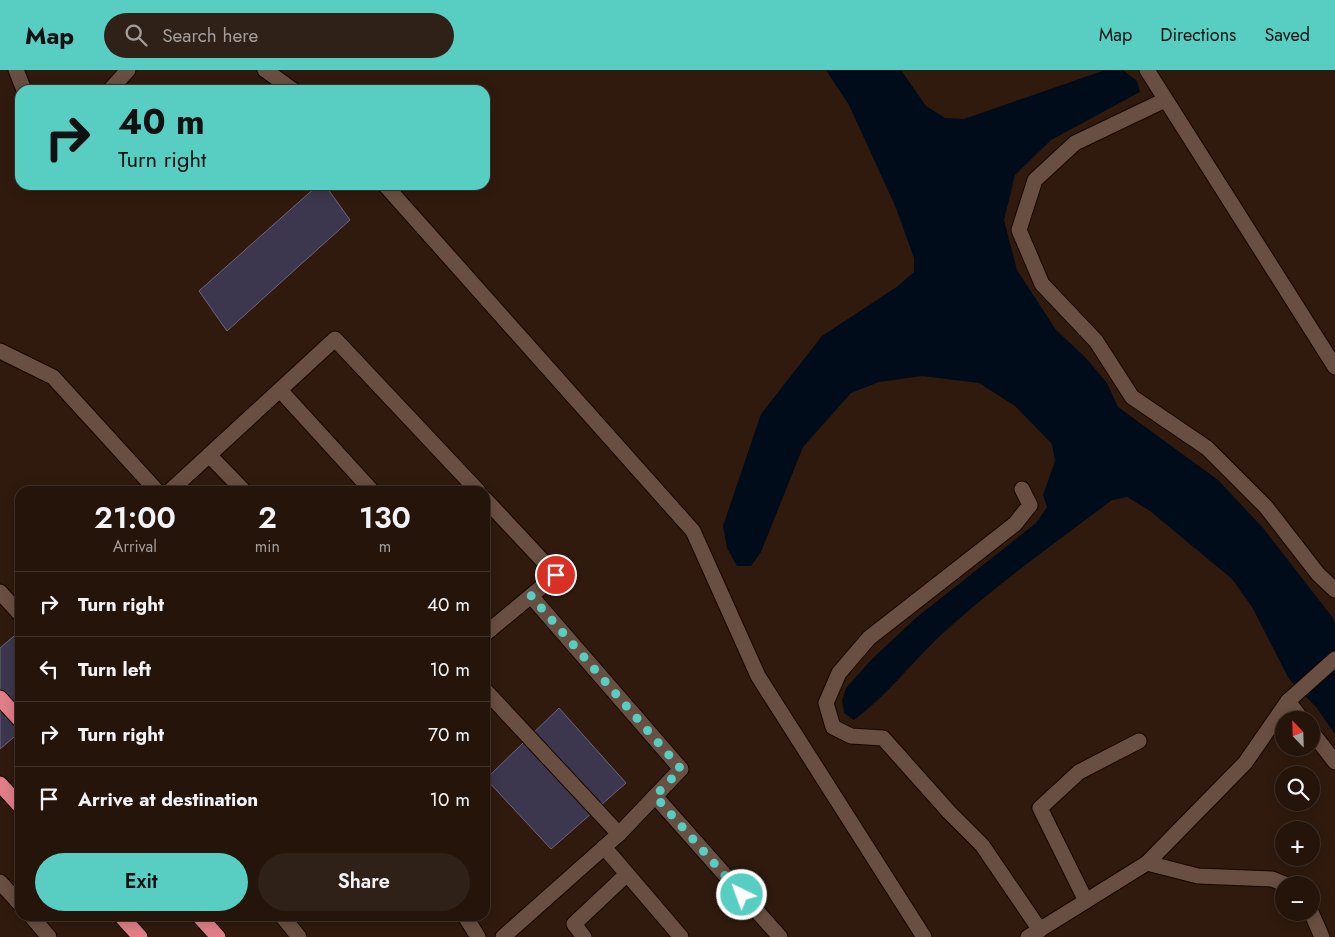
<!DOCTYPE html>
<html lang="en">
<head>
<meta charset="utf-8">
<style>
  :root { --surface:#24140a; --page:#302118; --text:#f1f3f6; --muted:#a39e9c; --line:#41332b; --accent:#57cec1 }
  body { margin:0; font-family:Jost,sans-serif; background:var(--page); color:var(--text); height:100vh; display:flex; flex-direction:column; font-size:19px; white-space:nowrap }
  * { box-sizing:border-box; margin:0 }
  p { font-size:16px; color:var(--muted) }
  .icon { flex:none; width:28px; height:28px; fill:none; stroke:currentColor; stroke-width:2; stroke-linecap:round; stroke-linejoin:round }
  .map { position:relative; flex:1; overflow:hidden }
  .details { position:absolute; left:15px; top:416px; width:475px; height:435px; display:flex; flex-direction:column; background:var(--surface); border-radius:15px; box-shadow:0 2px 12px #0003,0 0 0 1px var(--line) }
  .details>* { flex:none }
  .top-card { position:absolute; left:15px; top:15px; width:475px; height:105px; border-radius:15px; box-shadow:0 2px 12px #0003,0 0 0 1px var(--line); background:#57cec1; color:#111; overflow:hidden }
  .needle { width:32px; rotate:337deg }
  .fabs { position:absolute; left:1275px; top:641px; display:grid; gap:10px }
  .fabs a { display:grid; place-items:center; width:45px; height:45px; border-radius:50%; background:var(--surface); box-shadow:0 2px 12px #0003,0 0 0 1px var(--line); font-size:25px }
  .pin { position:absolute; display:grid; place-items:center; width:42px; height:42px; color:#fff; margin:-21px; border:2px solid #fff; border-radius:50%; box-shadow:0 1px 5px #0007 }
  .me { position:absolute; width:55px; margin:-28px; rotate:318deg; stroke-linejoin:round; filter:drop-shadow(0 0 4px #0008) }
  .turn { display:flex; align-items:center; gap:18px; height:105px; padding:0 20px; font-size:22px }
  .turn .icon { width:65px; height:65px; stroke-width:2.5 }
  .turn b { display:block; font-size:35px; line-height:42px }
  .eta { display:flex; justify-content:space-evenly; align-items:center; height:85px; text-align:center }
  .eta b { font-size:30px; font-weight:600; line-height:35px }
  .primary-button { display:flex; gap:10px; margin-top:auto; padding:10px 20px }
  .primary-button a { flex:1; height:58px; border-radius:30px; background:var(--accent); color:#111; font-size:20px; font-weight:600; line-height:58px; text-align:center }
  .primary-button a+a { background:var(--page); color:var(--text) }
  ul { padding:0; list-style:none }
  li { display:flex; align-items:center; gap:15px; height:65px; padding:0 20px; border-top:1px solid var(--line) }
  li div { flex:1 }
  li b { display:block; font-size:19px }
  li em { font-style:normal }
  header { display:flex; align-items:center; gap:30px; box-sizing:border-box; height:70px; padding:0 25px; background:var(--accent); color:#111 }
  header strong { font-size:24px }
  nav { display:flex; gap:28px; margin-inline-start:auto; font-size:18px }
  .search { width:350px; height:45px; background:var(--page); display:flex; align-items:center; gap:12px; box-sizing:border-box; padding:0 18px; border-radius:28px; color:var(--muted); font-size:19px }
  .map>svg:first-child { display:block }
  .water { fill:#000c19 }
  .building { fill:#3c374e; stroke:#6b657f }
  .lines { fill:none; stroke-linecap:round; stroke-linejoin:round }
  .minor-casing { stroke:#170500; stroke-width:17 }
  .highway-casing { stroke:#170500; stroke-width:17 }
  .minor { stroke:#694f41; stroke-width:15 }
  .highway { stroke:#e07e87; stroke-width:15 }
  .route { stroke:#57cec1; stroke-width:9; stroke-dasharray:0 16.2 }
</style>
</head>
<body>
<header>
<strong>Map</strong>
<div class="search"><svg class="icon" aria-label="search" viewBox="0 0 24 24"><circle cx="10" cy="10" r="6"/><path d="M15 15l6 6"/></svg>Search here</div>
<nav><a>Map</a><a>Directions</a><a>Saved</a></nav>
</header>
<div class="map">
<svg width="1335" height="867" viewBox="0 0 1335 867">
  <rect width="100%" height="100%" fill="#301a0e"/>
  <!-- water -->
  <path class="water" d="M826,0H901L926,36L945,48L964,49L1105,0H1123L1137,11L1140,22L1051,70L1015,105L1004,150L1017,200L1056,260L1085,287L1107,313L1118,337L1218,410L1263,458L1333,548L1335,553V664L1316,637L1289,609L1252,537L1232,509L1150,441L1127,427L1112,430C1054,474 995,515 941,565C911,593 887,626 854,650L844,643L842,630L846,618L872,589L917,547L1036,453L1047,437L1043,425L1055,391L1052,374L1015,336L979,313L922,306L879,312L851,323L803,377L761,482L751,496H737L727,478L723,456L761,344L822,266L898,216L914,202V188L896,138L849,35Z"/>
  <!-- building -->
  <g class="building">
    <polygon points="318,115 325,115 350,150 227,261 199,221"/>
    <polygon points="20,561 20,662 0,679 0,578"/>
    <polygon points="559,638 626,713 551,779 486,709"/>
  </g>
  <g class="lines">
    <!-- minor casing -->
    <g class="minor-casing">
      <g id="minor">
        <polyline points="16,0 24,20"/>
        <polyline points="265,0 293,20"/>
        <polyline points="1147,0 1335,297"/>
        <polyline points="110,20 128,0"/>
        <polyline points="1165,30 1075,73 1035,110 1019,160 1042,214 1096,271 1132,327 1207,378 1266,437 1318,504 1335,520"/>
        <polyline points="385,115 693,461 758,606 924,867"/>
        <polyline points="0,281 53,307 157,421"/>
        <polyline points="280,320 372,421"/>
        <polyline points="209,385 244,421"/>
        <polyline points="1022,419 1030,435 1015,454 869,568 839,603 826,633 833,657 851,666 883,668 949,742 982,775 1040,860"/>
        <polyline points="170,421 335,269 478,421"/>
        <polyline points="485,429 556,505 485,564"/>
        <polyline points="0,522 20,544"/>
        <polyline points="485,620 619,764"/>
        <polyline points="1288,631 1302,650"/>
        <polyline points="1311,661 1335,692"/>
        <polyline points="655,726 780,867"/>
        <polyline points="604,777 681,867"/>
        <polyline points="1147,793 1198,806 1272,809 1287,815"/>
        <polyline points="0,812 20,834"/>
        <polyline points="1086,831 1040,738 1079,702 1139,671"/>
        <polyline points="1311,842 1322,867"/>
        <polyline points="31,846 49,867"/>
        <polyline points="282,846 299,867"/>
        <polyline points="465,846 478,867"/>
        <polyline points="503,867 619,764 681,699 531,526"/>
        <polyline points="584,867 574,854 627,804"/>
        <polyline points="1028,867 1147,793 1245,693 1288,631 1335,589"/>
      </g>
    </g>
    <!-- highway casing -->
    <g class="highway-casing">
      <g id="highway">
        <polyline points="0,628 20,650"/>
        <polyline points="0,714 20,736"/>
        <polyline points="121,846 140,867"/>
        <polyline points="199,846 218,867"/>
      </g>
    </g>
    <!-- minor -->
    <use href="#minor" class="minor"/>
    <!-- highway -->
    <use href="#highway" class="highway"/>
  </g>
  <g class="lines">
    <!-- route -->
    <polyline class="route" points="556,505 531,526 681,699 655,726 742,825"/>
  </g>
</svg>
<div class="fabs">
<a><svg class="needle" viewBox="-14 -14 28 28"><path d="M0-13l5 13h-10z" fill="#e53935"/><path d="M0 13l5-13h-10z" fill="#a39e9c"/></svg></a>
<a><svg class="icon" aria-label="search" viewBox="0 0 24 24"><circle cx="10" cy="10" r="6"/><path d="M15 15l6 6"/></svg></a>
<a>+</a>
<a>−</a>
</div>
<div class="pin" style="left:556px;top:505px;background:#d93025"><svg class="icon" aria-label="arrive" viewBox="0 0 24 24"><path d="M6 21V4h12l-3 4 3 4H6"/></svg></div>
<svg class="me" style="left:742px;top:825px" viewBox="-20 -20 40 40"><circle r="17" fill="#57cec1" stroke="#fff" stroke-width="3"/><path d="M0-11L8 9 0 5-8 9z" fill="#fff"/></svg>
<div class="top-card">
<div class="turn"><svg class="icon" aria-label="right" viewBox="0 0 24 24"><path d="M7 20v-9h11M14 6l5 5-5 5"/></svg><div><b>40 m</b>Turn right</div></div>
</div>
<section class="details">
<div class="eta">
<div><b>21:00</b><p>Arrival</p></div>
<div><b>2</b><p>min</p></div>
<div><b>130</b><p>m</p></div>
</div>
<ul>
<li><svg class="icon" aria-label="right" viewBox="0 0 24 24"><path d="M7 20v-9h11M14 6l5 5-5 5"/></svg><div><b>Turn right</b></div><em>40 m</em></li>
<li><svg class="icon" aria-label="left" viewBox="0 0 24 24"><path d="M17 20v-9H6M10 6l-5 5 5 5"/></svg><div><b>Turn left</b></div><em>10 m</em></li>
<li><svg class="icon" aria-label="right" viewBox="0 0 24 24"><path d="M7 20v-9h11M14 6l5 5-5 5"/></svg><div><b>Turn right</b></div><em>70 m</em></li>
<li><svg class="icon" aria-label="arrive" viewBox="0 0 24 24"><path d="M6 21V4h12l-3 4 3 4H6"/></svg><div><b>Arrive at destination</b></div><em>10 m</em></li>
</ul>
<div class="primary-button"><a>Exit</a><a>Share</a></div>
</section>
</div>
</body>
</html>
